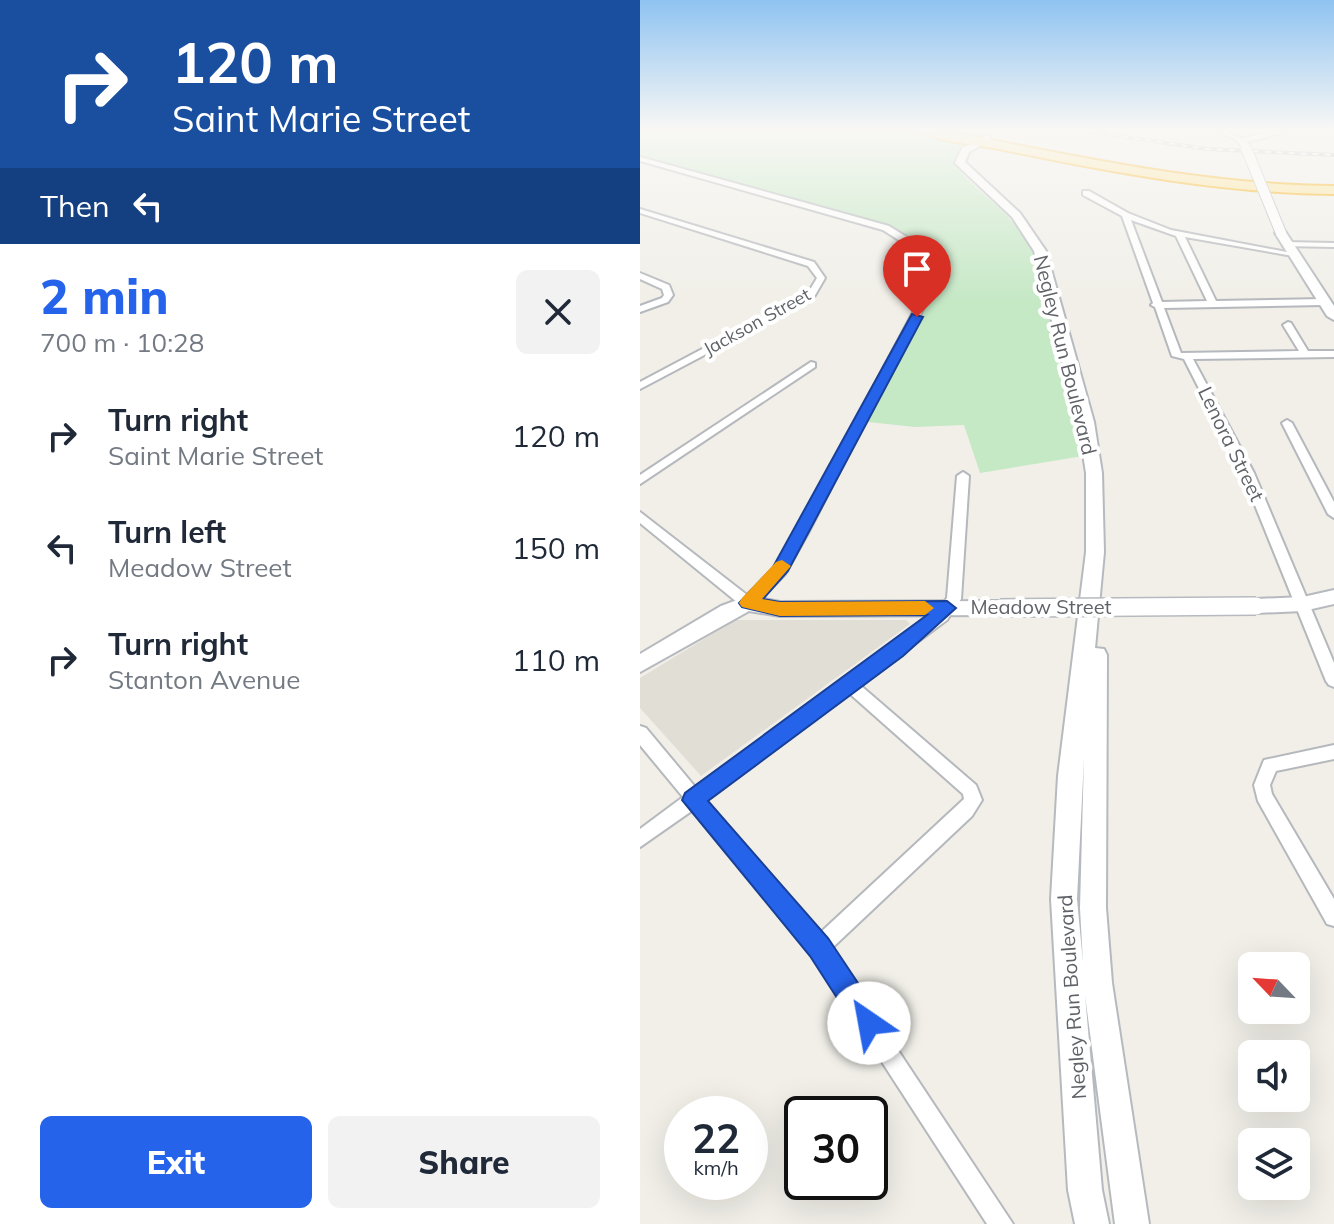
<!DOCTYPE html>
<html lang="en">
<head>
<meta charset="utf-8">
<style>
  :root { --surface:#fff; --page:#f2f2f3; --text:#1f2937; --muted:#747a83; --accent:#2563eb }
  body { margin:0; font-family:Mulish,sans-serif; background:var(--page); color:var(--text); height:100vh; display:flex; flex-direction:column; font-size:30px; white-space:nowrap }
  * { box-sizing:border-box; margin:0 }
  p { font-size:26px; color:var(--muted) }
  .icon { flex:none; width:44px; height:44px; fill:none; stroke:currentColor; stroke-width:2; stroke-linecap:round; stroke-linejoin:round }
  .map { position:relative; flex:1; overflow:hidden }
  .drawer { display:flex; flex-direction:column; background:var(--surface); width:640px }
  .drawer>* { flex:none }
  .top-card { background:#1a4fa0; color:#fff; overflow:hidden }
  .needle { width:52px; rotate:295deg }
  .fabs { position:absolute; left:598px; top:952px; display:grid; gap:16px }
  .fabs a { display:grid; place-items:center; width:72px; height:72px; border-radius:12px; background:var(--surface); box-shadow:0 8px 32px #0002; font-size:40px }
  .speed { position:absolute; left:24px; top:1096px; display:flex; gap:16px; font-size:40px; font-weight:700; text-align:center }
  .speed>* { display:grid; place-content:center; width:104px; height:104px; border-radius:50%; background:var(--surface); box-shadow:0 8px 32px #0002; line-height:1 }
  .speed small { font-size:20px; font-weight:400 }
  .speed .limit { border:4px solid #111; border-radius:12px; background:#fff; color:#111 }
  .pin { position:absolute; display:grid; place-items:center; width:68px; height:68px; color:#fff; margin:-82px -34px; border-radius:50% 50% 50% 0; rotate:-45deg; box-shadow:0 0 8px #0007 }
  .pin .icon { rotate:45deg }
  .me { position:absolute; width:88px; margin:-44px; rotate:327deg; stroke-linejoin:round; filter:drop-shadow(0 0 6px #0008) }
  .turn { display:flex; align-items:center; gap:28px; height:168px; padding:0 40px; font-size:36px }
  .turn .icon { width:104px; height:104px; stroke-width:2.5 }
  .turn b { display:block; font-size:56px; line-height:68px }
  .then { display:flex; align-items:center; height:76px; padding:0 40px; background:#0003; gap:16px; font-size:30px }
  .round { display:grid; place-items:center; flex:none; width:84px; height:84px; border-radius:12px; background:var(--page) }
  .overview { display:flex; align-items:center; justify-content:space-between; height:136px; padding:0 40px }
  h1 { font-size:48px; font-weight:800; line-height:60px; color:var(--accent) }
  .button { display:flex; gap:16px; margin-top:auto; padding:16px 40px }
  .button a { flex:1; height:92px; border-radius:12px; background:var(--accent); color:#fff; font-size:32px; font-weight:800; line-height:92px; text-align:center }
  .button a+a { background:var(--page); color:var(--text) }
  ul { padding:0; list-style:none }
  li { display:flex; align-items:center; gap:24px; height:112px; padding:0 40px }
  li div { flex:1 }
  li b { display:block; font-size:30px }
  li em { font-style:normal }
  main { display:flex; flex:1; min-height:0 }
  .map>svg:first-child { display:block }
  .education { fill:#e1ded6 }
  .green { fill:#c5e8c5 }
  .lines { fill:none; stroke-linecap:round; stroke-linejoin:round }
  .street-casing { stroke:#b5b8bc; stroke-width:4 }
  .secondary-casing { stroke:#b6babf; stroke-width:4 }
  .highway-casing { stroke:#f9ab00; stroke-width:4 }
  .street { fill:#fff; fill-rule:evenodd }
  .secondary { fill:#fff; fill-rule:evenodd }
  .highway { fill:#fde293; fill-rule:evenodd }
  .rail-casing { stroke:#b6b7b8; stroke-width:4 }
  .rail { stroke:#fff; stroke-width:2; stroke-dasharray:6; stroke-linecap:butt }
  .secondary-bridge-far1-casing { stroke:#b6babf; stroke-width:12; stroke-linecap:butt }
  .secondary-bridge-casing { stroke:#b6babf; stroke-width:20; stroke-linecap:butt }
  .secondary-bridge-far1 { stroke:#fff; stroke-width:10 }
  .secondary-bridge { stroke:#fff; stroke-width:17 }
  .route { fill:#2563eb; stroke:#184099; stroke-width:2 }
  .slow { fill:#f59e0b }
  .labels { text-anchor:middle; stroke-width:8; stroke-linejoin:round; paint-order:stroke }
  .far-street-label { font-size:18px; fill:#5f6368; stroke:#fff }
  .street-label { font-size:20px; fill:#5f6368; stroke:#fff }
</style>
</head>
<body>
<main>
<section class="drawer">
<div class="top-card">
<div class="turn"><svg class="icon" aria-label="right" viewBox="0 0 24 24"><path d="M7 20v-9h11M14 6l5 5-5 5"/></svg><div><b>120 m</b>Saint Marie Street</div></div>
<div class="then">Then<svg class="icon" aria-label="left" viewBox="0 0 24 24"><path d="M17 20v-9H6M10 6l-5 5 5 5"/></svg></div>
</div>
<div class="overview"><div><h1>2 min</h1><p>700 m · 10:28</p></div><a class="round"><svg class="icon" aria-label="close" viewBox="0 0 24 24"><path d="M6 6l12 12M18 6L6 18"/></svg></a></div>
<ul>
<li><svg class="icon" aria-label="right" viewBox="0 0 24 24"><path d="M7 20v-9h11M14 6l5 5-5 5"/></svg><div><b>Turn right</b><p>Saint Marie Street</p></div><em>120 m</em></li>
<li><svg class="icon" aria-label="left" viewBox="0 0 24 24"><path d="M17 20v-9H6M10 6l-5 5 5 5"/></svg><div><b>Turn left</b><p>Meadow Street</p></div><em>150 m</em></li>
<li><svg class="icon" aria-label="right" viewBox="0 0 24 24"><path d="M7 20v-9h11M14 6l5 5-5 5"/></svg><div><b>Turn right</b><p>Stanton Avenue</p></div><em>110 m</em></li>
</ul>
<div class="button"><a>Exit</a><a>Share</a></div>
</section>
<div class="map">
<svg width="694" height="1224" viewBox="0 0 694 1224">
  <rect width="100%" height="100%" fill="#f1efe8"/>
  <!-- education -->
  <polygon class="education" points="95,620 266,620 270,624 61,776 0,708 0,678"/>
  <!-- green -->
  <path class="green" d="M0,131H275L327,144L316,156L317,168C346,201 377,215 396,258L443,456L340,473L324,425L275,427L219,421L293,282C288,254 271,240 246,228L0,159Z"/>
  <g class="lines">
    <!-- street casing -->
    <g class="street-casing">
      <g id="street">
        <polygon points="578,131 586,131 604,140 599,141"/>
        <path d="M0,157L249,226C277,244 291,247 297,282L168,533L145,574L113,607H103L0,523V512L107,595L135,568L156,533L289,282L286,264L279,253L243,230L0,161Z"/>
        <path d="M443,191H449L488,213L531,230L657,254L653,256L545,237L576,301L684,299L689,302L684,305L524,308L541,353L659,351L643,325L648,322L651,323L668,351H694V357L553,359L614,473L694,663V687L689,685L686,681L602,473L544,359L532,356L515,307L511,305L513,303L482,216L443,195ZM491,220L536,236L567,301L522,302Z"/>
        <polygon points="0,209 174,262 185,278 174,297 0,389 0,382 168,293 177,278 168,266 0,213"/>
        <polygon points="646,242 694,243 694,247 643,246 643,242"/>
        <polygon points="0,273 29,285 33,295 28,302 0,312 0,306 22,298 24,295 22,289 0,279"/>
        <polygon points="171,362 175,363 175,367 0,484 0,475"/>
        <polygon points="647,420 652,423 694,502 694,518 688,514 642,423"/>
        <path d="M323,472L329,476L321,599L307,620L220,685L336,785L342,800L332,816L191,949L373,1224H347L172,954L53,810L0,847V829L43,797L0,745V726L6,728L56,788L297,612L307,598L317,476ZM209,693L323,794L324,799L180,933L66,800Z"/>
        <polygon points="694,745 694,759 636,771 630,785 632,794 694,899 694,926 687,924 618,801 614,785 624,760"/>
      </g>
    </g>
    <!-- secondary casing -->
    <g class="secondary-casing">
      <g id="secondary">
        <polygon points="632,131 649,131 607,142 611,148 606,151 596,140"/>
        <path d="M348,135L351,140L329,152L325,162L380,213L406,251L454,422L462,473L464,552L455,648L464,649L467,655L466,908L472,983L509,1224H475L445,995L462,1190L469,1224H435L428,1190L411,899L418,776L446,552V473L438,422L394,251L372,217L315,163L322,148ZM444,758L440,908L443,963L437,899Z"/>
        <polygon points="637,231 645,231 694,306 694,320 687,316 635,233"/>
        <polygon points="694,590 694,604 663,611 616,613 609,611 606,606 609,601 616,599 663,597"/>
        <polygon points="108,596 140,602 360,601 367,603 370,608 367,613 360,615 140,616 109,611 0,672 0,654 81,606"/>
      </g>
    </g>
    <!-- highway casing -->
    <g class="highway-casing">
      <path id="highway" d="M282,131H306C435,156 562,185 694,186V194C580,193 470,172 359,149C339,145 298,142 282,131Z"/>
    </g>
    <!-- street -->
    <use href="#street" class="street"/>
    <!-- secondary -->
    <use href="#secondary" class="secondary"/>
    <!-- highway -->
    <use href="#highway" class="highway"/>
    <!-- rail casing -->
    <g class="rail-casing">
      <polyline id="rail" points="446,131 567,149 694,155"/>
    </g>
    <!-- rail -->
    <use href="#rail" class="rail"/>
    <!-- secondary-bridge-far1 casing -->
    <g class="secondary-bridge-far1-casing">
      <polyline id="secondary-bridge-far1" points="606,148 641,233"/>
    </g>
    <!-- secondary-bridge casing -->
    <g class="secondary-bridge-casing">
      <polyline id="secondary-bridge" points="360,608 616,606"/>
    </g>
    <!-- secondary-bridge-far1 -->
    <use href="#secondary-bridge-far1" class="secondary-bridge-far1"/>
    <!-- secondary-bridge -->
    <use href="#secondary-bridge" class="secondary-bridge"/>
  </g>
  <!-- sky -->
  <linearGradient id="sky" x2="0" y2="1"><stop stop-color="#8fc3f1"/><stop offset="0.43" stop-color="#f9f8f5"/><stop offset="1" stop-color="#f9f8f5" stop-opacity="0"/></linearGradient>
  <rect width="694" height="302" fill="url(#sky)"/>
  <!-- route -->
  <polygon class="route" points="272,314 283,317 148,571 123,599 140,602 307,601 316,608 263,656 68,801 188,938 238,1013 242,1023 238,1032 229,1036 219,1032 170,956 42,800 45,793 287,615 140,616 102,607 99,603 133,567"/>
  <!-- slow -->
  <polygon class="slow" points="142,560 151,566 122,599 140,602 285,601 294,608 285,615 140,616 102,607 99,603 102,598 136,562"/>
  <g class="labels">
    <!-- far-street labels -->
    <g class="far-street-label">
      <text transform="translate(117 322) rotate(-29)" y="6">Jackson Street</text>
    </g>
    <!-- street labels -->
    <g class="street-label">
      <text transform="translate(425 355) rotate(76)" y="7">Negley Run Boulevard</text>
      <text transform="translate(591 444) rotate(64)" y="7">Lenora Street</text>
      <text x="401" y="614">Meadow Street</text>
      <text transform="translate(432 997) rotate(-94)" y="7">Negley Run Boulevard</text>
    </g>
  </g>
</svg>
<div class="fabs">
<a><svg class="needle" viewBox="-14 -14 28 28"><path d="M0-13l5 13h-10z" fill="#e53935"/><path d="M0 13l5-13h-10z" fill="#747a83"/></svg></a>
<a><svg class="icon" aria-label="sound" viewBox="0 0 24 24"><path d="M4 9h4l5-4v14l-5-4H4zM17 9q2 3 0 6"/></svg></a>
<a><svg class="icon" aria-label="layers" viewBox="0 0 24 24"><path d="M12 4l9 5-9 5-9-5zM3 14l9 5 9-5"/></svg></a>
</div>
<div class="speed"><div>22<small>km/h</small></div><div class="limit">30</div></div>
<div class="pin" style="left:277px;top:317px;background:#d93025"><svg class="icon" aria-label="arrive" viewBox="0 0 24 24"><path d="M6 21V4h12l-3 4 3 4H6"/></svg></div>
<svg class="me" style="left:229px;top:1023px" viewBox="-20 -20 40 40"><circle r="19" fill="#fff"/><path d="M0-13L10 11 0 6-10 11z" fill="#2563eb"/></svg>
</div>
</main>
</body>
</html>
